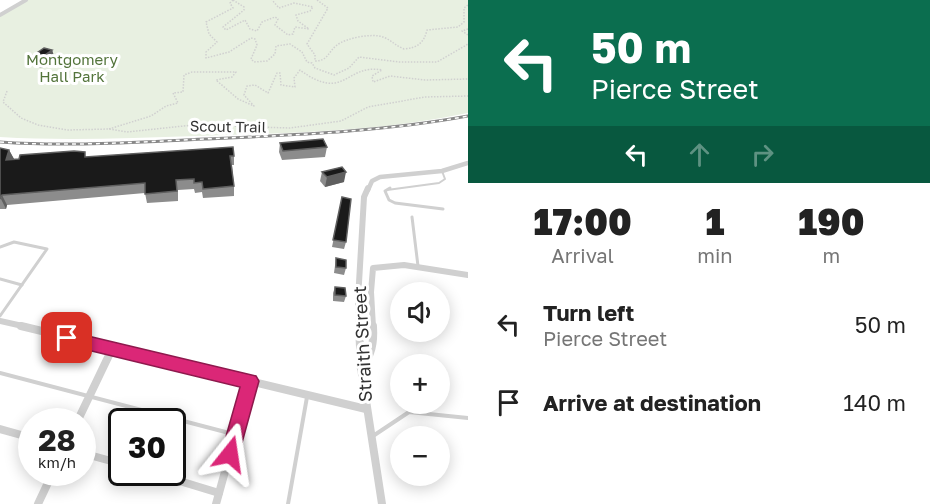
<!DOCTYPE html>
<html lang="en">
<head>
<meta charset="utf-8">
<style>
  :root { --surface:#fff; --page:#f6f6f6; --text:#222; --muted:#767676 }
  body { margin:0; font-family:"Golos Text",sans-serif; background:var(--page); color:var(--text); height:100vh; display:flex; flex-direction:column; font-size:22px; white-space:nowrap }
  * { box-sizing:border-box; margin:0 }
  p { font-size:20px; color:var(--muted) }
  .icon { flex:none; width:33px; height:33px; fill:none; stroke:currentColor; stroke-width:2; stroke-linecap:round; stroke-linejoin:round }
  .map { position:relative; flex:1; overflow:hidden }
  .side { display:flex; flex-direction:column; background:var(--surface); width:462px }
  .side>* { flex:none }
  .banner { background:#0b6e4f; color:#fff; overflow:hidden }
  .fabs { position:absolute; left:390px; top:282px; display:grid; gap:12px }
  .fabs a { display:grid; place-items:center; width:60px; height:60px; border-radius:50%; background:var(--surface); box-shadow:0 3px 15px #0003; font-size:30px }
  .speed { position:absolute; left:18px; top:408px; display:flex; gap:12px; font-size:30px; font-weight:700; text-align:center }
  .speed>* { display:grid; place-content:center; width:78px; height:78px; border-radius:50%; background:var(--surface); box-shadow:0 3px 15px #0003; line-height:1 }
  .speed small { font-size:15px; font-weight:400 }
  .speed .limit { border:3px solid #111; border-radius:9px; background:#fff; color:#111 }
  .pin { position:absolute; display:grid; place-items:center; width:51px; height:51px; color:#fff; margin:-26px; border-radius:12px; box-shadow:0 3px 9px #0006 }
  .me { position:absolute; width:66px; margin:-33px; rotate:15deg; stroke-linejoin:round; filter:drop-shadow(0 0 4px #0008) }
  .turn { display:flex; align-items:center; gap:21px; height:126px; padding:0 24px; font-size:27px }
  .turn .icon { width:78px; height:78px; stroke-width:2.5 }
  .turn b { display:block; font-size:42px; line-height:51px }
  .lanes { display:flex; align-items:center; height:57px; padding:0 24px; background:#0003; justify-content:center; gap:30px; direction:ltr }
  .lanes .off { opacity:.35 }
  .eta { display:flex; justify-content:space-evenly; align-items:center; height:102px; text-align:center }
  .eta b { font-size:36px; font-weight:800; line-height:42px }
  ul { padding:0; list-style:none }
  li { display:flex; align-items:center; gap:18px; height:78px; padding:0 24px }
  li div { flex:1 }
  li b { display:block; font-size:22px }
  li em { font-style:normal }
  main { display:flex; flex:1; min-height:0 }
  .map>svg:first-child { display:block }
  .green { fill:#e8f0e1 }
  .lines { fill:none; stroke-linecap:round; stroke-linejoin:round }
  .path { stroke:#d0d0d0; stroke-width:1.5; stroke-dasharray:1.5 1.5; stroke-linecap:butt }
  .lane-far2 { stroke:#d0d0d0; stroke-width:2 }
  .lane-far1 { stroke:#d0d0d0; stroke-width:3 }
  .lane { stroke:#d0d0d0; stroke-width:4 }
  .street-far3 { stroke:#d0d0d0; stroke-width:4 }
  .street-far2 { stroke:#d0d0d0; stroke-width:4.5 }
  .street-far1 { stroke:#d0d0d0; stroke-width:6 }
  .street { stroke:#d0d0d0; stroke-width:8 }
  .rail-casing { stroke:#888; stroke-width:3 }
  .rail { stroke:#fff; stroke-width:1.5; stroke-dasharray:4; stroke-linecap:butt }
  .wall { fill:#8c8c8c }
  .shaded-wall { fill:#5f5f5f }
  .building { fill:#1a1a1a; stroke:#5f5f5f; stroke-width:1.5 }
  .route { fill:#db2777; stroke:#8e194d; stroke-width:1.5 }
  .labels { text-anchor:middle; stroke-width:6; stroke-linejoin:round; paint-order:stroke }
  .far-park-label { font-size:15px; fill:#53743b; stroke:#fff }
  .far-street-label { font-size:15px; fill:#333; stroke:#fff }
  .street-label { font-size:18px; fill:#333; stroke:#fff }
</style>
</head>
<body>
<main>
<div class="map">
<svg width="468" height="504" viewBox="0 0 468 504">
  <rect width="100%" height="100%" fill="#fff"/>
  <!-- green -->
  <path class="green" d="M28,0H468V113C378,132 287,133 196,136C131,138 65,141 0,137V16Z"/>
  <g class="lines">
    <!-- path -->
    <g class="path">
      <polyline points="233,0 230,3 233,8 206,22 209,34 217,42 206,52 206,58 229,52 251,38 255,39 257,45 251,59 254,62 267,61 275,54 276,46 290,44 302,52 307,62 312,63 315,68 334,75 349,68 359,57 399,62 437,62 468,44"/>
      <polyline points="233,0 244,7 244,10 223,27 226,30 245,20 250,29 257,31 262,22 275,17 278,19 275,25 288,35 293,34 295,27 309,29 298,21 296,15 310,11 313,7 294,3 279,8 272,0"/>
      <path d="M317,0L328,8L307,44L315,55V61C328,61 328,52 337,45C346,38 372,33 383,37C391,40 396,46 404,49C417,48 424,43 427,30L458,27L464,22V8L468,5"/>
      <polyline points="468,29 462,31 468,35"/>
      <polyline points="7,91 3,102 21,118 38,125 67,130 109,129 127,132 193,125 290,128 341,121 368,107 425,97 468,96"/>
      <path d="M109,129L151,116L166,106L178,103L173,93L183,92L184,75L192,72H236L232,77L216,80L238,99L254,106L244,95L247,86L255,85L268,93L277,73H280L281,85L295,87L294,78L300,70C345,103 346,63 382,70L372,76L373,82L390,76L425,80L468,79"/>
    </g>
    <!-- lane-far2 -->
    <polyline class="lane-far2" points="387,190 439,183 445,179 442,171"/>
    <!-- lane-far1 -->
    <g class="lane-far1">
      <polyline points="390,188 385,191 389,200 395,203 443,209"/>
      <polyline points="412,217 418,266"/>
      <polyline points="0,247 14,242 47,249 0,316"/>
      <polyline points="0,279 22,285"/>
    </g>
    <!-- lane -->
    <g class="lane">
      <polyline points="0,373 233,434"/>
      <polyline points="373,436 409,412 468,418"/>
      <polyline points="288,504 307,397"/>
    </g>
    <!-- street-far3 -->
    <polyline class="street-far3" points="0,15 26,0"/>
    <!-- street-far2 -->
    <polyline class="street-far2" points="368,190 372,181 380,177 442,171 468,163"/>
    <!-- street-far1 -->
    <g class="street-far1">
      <polyline points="0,321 27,327"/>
      <polyline points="359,327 358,300 364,197 368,188"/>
      <polyline points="373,327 371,292 373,268 404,265 468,275"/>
    </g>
    <!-- street -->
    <g class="street">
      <polyline points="21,326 366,409"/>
      <polyline points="359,326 361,368 382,504"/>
      <path d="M361,368C372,355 374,343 373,326"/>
      <polyline points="77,422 112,349"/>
      <polyline points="0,429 32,438"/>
      <polyline points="82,453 122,464"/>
      <polyline points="150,472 219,493"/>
      <polyline points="38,504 53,472"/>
      <polyline points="216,504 250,381"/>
    </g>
    <!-- rail casing -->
    <g class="rail-casing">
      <path id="rail" d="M0,142C69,147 136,142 205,139C293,135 381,132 468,116"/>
    </g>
    <!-- rail -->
    <use href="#rail" class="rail"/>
  </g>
  <!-- wall -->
  <g class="wall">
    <polygon points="52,50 55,59 42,68 34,66 31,57"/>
    <polygon points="280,143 327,147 325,157 282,160 279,152"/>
    <polygon points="0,148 9,150 14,159 234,156 234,165 232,165 234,186 234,196 203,198 202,192 195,193 194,189 178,190 178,201 147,203 145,193 7,205 6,209 0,209"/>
    <polygon points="322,172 344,182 325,187 320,181"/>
    <polygon points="342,197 346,242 344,249 332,247"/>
    <polygon points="336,258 346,268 344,275 334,273"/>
    <polygon points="335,287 346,296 344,302 333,301 333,293"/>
  </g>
  <!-- shaded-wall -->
  <g class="shaded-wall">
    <polygon points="52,50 55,59 42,68 39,59"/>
    <polygon points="9,150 14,159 6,160"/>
    <polygon points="346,172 344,182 325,187 327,177"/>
    <polygon points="2,195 7,205 6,209 1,199"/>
  </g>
  <!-- building -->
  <g class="building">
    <polygon points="44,48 52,50 39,59 31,57"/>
    <polygon points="323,139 327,147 283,151 280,143"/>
    <polygon points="233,147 234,156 230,156 234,186 203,189 202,182 194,183 194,179 176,180 177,191 145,194 145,183 2,195 0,199 0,148 9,150 6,160 19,159 20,155 74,151 85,152 85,157"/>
    <polygon points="342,167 346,172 327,177 322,172"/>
    <polygon points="342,197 351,199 346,242 333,240"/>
    <polygon points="336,258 346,260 346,268 336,267"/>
    <polygon points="335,287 345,288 346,296 335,295"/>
  </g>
  <!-- route -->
  <polygon class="route" points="67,331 256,376 259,381 237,461 230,464 224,461 221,454 240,387 67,345 61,343 59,338 61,333"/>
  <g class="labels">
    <!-- far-park labels -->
    <g class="far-park-label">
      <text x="72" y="65">Montgomery<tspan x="72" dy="17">Hall Park</tspan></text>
    </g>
    <!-- far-street labels -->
    <g class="far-street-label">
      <text transform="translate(228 127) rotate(1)" y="5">Scout Trail</text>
    </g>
    <!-- street labels -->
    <g class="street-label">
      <text transform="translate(363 344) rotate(-93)" y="6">Straith Street</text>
    </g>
  </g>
</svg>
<div class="fabs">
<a><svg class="icon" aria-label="sound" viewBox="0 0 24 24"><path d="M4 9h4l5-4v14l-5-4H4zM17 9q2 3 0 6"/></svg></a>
<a>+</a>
<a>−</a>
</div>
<div class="speed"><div>28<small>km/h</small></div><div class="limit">30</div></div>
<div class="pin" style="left:67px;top:338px;background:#d93025"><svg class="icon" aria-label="arrive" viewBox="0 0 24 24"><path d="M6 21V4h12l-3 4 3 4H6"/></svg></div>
<svg class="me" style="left:230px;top:454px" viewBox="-20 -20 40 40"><path d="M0-17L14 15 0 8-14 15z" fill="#db2777" stroke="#fff" stroke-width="4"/></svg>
</div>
<section class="side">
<div class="banner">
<div class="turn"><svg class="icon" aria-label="left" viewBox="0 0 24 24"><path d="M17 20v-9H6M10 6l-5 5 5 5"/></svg><div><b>50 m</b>Pierce Street</div></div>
<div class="lanes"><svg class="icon" aria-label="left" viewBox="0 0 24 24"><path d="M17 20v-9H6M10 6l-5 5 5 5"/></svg><svg class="icon off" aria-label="ahead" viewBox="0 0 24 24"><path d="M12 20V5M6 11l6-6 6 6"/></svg><svg class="icon off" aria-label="right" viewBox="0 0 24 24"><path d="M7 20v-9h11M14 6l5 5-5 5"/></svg></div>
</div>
<div class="eta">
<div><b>17:00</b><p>Arrival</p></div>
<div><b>1</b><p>min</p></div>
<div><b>190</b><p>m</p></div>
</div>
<ul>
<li><svg class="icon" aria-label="left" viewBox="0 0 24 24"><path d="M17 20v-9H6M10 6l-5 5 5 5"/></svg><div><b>Turn left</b><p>Pierce Street</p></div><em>50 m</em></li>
<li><svg class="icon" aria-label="arrive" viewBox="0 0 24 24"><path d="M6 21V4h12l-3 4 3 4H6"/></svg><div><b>Arrive at destination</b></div><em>140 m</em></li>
</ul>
</section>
</main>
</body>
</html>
